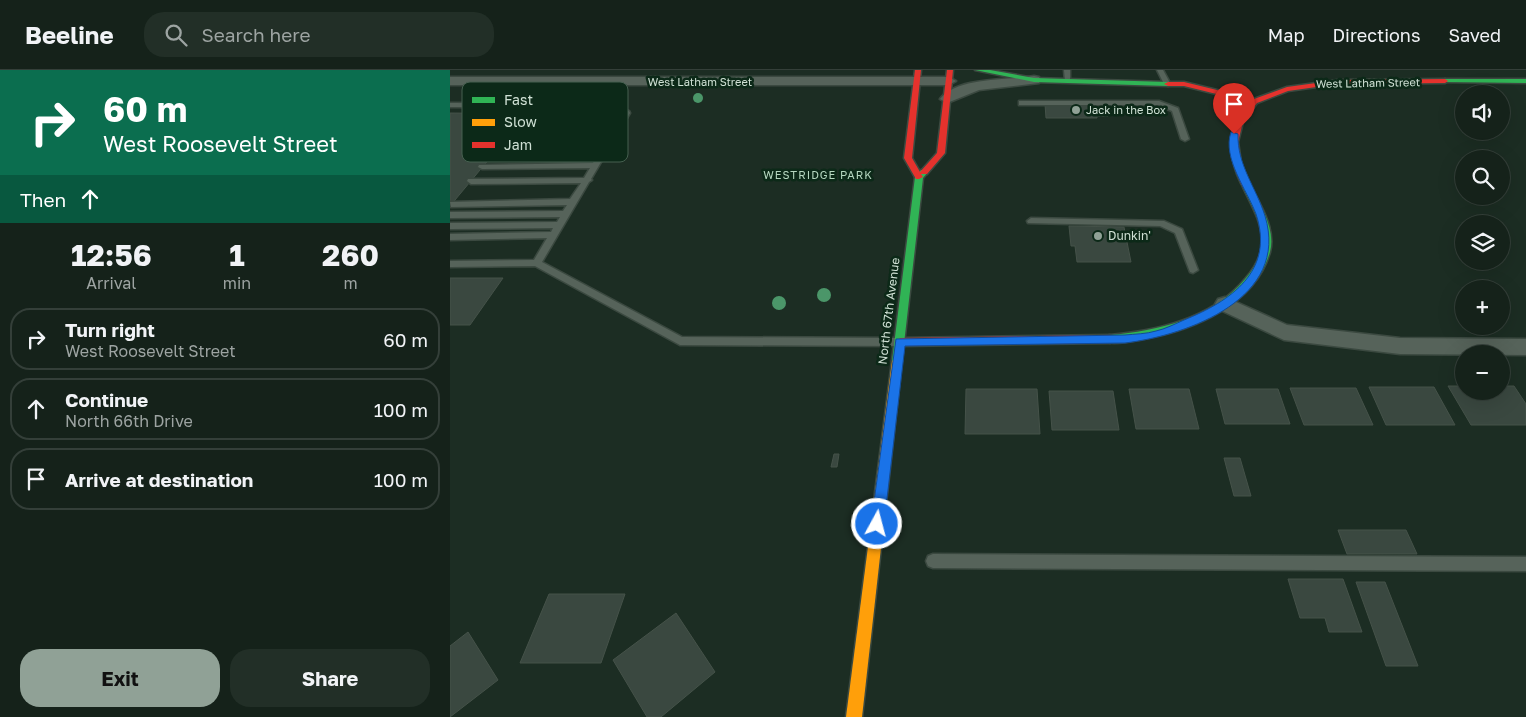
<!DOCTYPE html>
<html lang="en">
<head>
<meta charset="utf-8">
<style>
  :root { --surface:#15221a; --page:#222f27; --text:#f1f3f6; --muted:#9da4a2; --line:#343f39; --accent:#90a196 }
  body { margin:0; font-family:"Golos Text",sans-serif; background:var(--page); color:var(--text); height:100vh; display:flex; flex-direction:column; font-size:19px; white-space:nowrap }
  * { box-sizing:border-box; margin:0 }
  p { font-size:16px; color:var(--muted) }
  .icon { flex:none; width:28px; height:28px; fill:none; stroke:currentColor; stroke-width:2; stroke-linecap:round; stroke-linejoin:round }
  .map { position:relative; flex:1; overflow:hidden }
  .panel { display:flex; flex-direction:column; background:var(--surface); width:450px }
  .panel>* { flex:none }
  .guide { background:#0b6e4f; color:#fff; overflow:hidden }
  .controls { position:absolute; left:1005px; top:15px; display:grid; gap:10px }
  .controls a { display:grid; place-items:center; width:55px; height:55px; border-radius:50%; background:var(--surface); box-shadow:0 5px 20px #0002,0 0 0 1px var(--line); font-size:25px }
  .pin { position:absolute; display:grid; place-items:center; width:42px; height:42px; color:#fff; margin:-51px -21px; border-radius:50% 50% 50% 0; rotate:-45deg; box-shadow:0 0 5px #0007 }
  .pin .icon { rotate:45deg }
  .me { position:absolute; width:55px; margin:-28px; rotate:7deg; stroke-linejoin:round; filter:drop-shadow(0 0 4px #0008) }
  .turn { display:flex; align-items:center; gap:18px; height:105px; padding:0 20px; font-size:22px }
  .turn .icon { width:65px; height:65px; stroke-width:2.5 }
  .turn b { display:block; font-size:35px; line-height:42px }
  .then { display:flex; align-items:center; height:48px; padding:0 20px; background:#0003; gap:10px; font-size:19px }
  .eta { display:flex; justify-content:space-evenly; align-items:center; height:85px; text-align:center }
  .eta b { font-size:30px; font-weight:700; line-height:35px }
  .button { display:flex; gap:10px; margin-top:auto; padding:10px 20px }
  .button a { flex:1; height:58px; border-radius:20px; background:var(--accent); color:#111; font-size:20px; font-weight:700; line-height:58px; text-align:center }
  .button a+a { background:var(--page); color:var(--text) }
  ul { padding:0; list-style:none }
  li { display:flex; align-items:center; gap:15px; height:62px; margin:0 10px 8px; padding:0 10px; border:2px solid var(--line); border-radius:20px }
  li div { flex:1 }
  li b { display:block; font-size:19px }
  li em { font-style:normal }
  header { display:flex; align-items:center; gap:30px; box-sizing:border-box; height:70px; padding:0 25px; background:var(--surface); border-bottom:1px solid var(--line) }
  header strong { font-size:24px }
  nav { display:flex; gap:28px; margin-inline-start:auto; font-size:18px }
  .search { width:350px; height:45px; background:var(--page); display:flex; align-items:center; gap:12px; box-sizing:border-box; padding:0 18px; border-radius:20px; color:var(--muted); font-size:19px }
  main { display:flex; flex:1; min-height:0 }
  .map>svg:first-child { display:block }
  .building { fill:#3a4840; stroke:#455249 }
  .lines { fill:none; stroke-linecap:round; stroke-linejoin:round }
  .lane-casing { stroke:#3b4940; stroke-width:3 }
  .street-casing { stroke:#3b4940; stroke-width:3 }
  .fast-casing { stroke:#3b4940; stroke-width:3 }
  .slow-casing { stroke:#3b4940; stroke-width:3 }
  .jam-casing { stroke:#3b4940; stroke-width:3 }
  .lane { fill:#56635a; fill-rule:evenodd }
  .street { fill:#56635a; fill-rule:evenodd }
  .fast { fill:#30b455; fill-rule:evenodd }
  .slow { fill:#ff9f0a; fill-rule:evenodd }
  .jam { fill:#e5322d; fill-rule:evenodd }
  .tree { fill:#4b9669 }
  .route { fill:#1a73e8; stroke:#114b97 }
  .poi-dot { fill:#90a196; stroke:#0c2918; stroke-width:2 }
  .labels { text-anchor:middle; stroke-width:5; stroke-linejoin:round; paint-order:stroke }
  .far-street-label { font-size:11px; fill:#cfe0d4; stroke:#0c2918 }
  .far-poi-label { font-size:11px; fill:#cfe0d4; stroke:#0c2918; text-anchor:start }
  .far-neighbourhood-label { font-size:11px; letter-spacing:1px; fill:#b5d6bf; stroke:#0c2918 }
  .poi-label { font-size:12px; fill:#cfe0d4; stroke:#0c2918; text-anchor:start }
  .street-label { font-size:12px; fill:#cfe0d4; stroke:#0c2918 }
  .key { fill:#0c2918; stroke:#466050; stroke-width:1 }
  .key-label { font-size:14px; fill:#cfe0d4 }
</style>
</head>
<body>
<header>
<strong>Beeline</strong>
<div class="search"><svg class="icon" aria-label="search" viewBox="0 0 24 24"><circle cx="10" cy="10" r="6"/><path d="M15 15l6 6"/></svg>Search here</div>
<nav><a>Map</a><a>Directions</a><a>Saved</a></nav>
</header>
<main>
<section class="panel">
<div class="guide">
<div class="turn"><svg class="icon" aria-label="right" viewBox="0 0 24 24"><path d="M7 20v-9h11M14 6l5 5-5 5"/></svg><div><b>60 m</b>West Roosevelt Street</div></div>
<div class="then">Then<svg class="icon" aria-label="ahead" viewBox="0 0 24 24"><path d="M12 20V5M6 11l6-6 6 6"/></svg></div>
</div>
<div class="eta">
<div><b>12:56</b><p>Arrival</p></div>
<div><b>1</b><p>min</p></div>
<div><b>260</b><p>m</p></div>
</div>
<ul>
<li><svg class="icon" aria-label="right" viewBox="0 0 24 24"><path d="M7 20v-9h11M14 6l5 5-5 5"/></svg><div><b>Turn right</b><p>West Roosevelt Street</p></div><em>60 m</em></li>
<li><svg class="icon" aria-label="ahead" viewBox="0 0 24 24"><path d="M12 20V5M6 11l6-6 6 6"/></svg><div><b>Continue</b><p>North 66th Drive</p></div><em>100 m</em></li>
<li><svg class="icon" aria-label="arrive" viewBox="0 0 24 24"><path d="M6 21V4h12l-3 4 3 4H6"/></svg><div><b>Arrive at destination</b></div><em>100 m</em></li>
</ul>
<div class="button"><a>Exit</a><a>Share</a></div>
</section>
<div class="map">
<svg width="1076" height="647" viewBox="0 0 1076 647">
  <rect width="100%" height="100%" fill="#1c2d23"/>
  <!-- building -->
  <g class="building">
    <polygon points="595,34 656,35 658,46 647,46 647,48 596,48"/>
    <polygon points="107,42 127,43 134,47 134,55 108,70 55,70 0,136 0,43 105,44"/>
    <polygon points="619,156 674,157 681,192 627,192 625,176 621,176"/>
    <polygon points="0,208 53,208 20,255 0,255"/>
    <polygon points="998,316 1014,316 1014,321 1051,321 1051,316 1064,316 1076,334 1076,355 1021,355"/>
    <polygon points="919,317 984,317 1005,355 936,355"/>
    <polygon points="840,318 906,318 923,355 854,355"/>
    <polygon points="516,319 587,319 590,364 515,364"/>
    <polygon points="679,319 739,319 749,359 686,359"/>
    <polygon points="766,319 828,319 840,354 775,354"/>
    <polygon points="599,321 663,321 669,360 602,360"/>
    <polygon points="384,384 389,384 387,397 381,397"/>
    <polygon points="774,388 790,388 801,426 784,426"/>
    <polygon points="888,460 956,460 967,484 897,484"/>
    <polygon points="838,509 893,509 912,562 879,562 875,548 850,548"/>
    <polygon points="906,512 935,512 968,596 936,596"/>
    <polygon points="99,524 175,524 151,593 70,593"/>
    <polygon points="226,543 265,602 211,647 197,647 163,590"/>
    <polygon points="18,562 48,610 0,647 0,576"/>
  </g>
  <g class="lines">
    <!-- lane casing -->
    <g class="lane-casing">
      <g id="lane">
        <polygon points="614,0 620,0 620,12 615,11"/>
        <polygon points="707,0 713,0 720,13 718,14 714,14"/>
        <polygon points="569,31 709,31 728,38 739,69 735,71 731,69 722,41 708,35 569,35"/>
        <polygon points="0,33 164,34 179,41 180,43 141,109 142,110 139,112 92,192 232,267 450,268 455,272 450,276 230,275 85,196 0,197 0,191 84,190 97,168 0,170 0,164 101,162 103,158 0,159 0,153 107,152 110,147 0,148 0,142 113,141 117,135 1,137 0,132 120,129 131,113 21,114 17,111 18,109 134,108 140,98 32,99 28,97 29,95 143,93 147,85 43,86 40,86 40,82 150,81 172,44 162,38 0,37"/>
        <polygon points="581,148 714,151 732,159 748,200 743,203 740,202 725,163 710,156 578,153 577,151"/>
        <polygon points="483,484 1076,487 1076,501 483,498 478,496 476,491 478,486"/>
      </g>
    </g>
    <!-- street casing -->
    <g class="street-casing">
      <g id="street">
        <path d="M584,6L589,7L591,10L589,13L529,20L497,33L490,29C506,7 559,10 584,6Z"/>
        <polygon points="0,7 499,7 506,11 499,15 0,15"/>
        <polygon points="775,227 837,255 950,268 1076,269 1076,285 950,284 834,270 768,239 765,234 768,229"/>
      </g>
    </g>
    <!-- fast casing -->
    <g class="fast-casing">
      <g id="fast">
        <polygon points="525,0 540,0 584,8 718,12 722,14 718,16 584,12"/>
        <polygon points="995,9 1076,9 1076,13 993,12 993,10"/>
        <polygon points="471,100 478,102 473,108 452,291 447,295 442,291 465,107"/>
        <path d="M797,114L801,117C811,136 826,160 820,182C805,235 743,260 694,269C683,271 667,275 656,272L655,269L656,266L660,265C708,261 763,248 795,209C804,199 812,185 812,171C812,152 801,134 793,117Z"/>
      </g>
    </g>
    <!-- slow casing -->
    <g class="slow-casing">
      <polygon id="slow" points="447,287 452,291 412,647 396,647 442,291"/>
    </g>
    <!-- jam casing -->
    <g class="jam-casing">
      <g id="jam">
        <polygon points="465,0 471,0 462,88 470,102 487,83 497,0 503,0 495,83 477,104 471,104 473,107 469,109 466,109 454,88"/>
        <path d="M888,10L995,9L998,11L995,13L888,14L838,21L807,33L793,52L788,72L791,93L801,117L797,120C791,117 790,110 787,104C776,74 779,57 799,32L734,16H718L714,14L718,12H734L804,29L837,17Z"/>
        <polygon points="660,265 665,269 660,273 450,276 445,272 450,268"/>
      </g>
    </g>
    <!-- lane -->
    <use href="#lane" class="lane"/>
    <!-- street -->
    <use href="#street" class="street"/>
    <!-- fast -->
    <use href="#fast" class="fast"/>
    <!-- slow -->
    <use href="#slow" class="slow"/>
    <!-- jam -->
    <use href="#jam" class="jam"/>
  </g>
  <!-- trees -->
  <g class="tree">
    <circle cx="248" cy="28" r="5"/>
    <circle cx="374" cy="225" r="7"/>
    <circle cx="329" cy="233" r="7"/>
  </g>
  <!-- route -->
  <path class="route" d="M781,62L788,64C787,95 806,117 815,146C840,228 739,265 675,273L455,276L434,454L432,458L427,460L423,458L421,454L446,269L675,265C685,264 696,264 706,261C715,259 725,254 734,250C781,231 825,201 806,144C797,120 772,88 781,62Z"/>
  <!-- markers -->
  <g class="poi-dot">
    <circle cx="626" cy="40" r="5"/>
    <circle cx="648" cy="166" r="5"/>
  </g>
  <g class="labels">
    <!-- far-street labels -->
    <g class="far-street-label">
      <text x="250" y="16">West Latham Street</text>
      <text transform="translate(918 13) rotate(-1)" y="4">West Latham Street</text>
    </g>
    <!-- far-poi labels -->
    <g class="far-poi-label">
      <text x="636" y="44">Jack in the Box</text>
    </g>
    <!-- far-neighbourhood labels -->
    <g class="far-neighbourhood-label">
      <text x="368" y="109">WESTRIDGE PARK</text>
    </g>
    <!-- poi labels -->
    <g class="poi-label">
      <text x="658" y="170">Dunkin'</text>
    </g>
    <!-- street labels -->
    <g class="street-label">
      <text transform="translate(439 241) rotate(-83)" y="4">North 67th Avenue</text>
    </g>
  </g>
  <!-- legend -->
  <rect x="12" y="12" width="166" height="80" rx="8" class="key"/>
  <rect x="22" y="27" width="23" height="6" fill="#30b455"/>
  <rect x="22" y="49" width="23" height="7" fill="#ff9f0a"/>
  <rect x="22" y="72" width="23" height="6" fill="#e5322d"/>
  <g class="key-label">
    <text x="54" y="35">Fast</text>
    <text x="54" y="57">Slow</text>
    <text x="54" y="80">Jam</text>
  </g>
</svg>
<div class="controls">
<a><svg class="icon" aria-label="sound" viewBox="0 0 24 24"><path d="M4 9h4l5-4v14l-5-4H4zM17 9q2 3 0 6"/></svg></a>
<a><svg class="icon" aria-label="search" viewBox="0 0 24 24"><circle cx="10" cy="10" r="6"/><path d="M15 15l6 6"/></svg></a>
<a><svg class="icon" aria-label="layers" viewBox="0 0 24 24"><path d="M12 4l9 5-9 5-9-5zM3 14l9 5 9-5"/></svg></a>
<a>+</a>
<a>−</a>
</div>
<div class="pin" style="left:784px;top:64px;background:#d93025"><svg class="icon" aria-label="arrive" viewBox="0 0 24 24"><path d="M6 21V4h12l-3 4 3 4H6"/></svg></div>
<svg class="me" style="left:427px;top:454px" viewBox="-20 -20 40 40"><circle r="17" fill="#1a73e8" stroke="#fff" stroke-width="3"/><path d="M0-11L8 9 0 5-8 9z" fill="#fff"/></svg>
</div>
</main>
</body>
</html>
